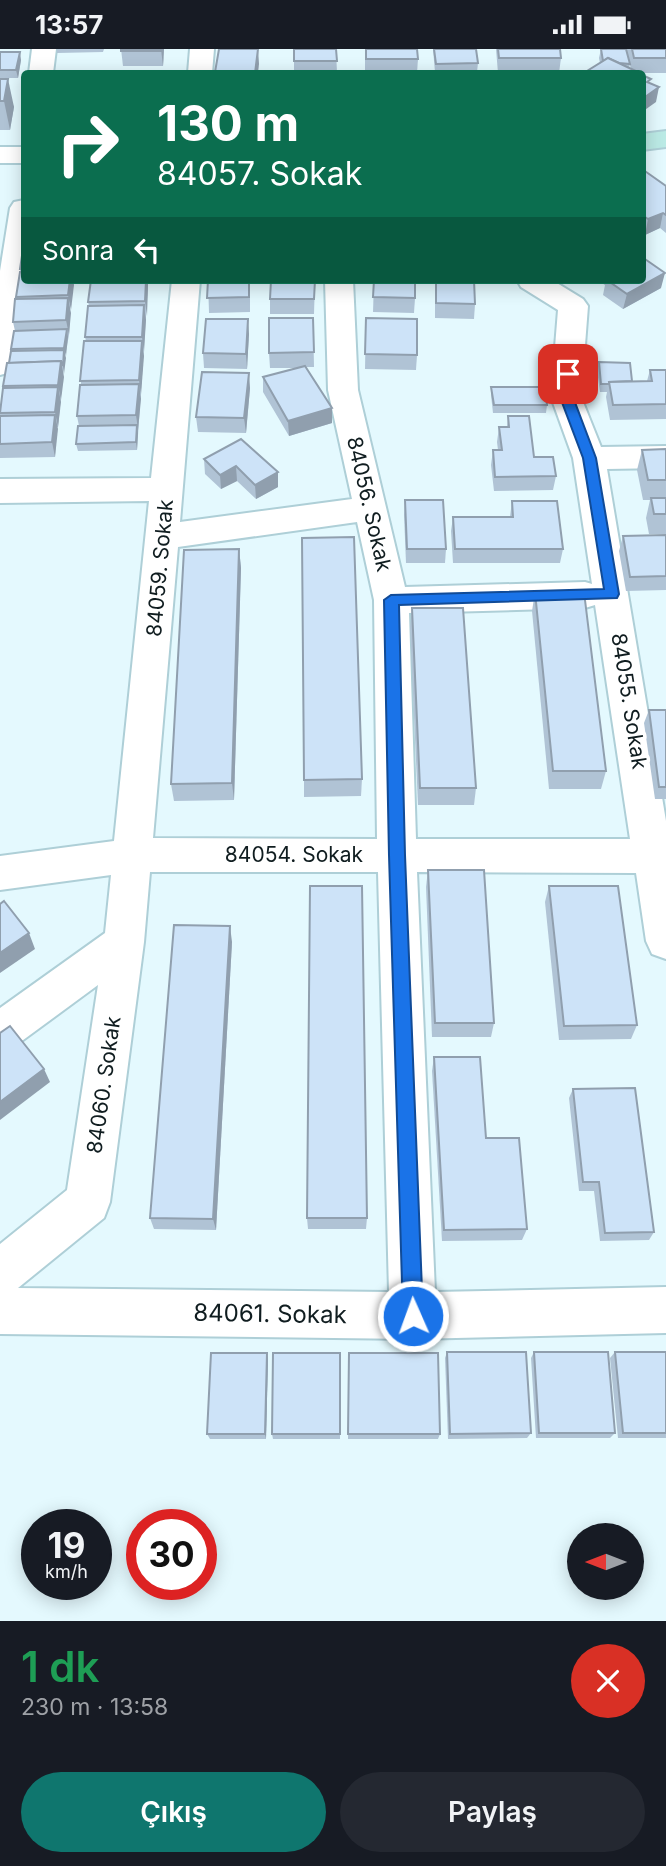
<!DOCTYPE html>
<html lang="tr">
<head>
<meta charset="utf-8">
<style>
  :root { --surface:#171b24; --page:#242831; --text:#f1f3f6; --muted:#9ea1a6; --accent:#0f766e }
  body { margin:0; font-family:Inter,sans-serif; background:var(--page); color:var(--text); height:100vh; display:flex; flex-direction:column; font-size:26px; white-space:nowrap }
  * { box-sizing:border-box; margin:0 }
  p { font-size:23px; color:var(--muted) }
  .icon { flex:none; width:38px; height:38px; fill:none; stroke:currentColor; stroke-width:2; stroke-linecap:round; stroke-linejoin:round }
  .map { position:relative; height:1572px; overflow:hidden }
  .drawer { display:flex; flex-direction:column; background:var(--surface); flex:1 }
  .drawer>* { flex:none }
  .hud { position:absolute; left:21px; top:21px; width:625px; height:214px; border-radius:7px; box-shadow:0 4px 18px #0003; background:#0b6e4f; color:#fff; overflow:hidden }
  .needle { width:46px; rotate:270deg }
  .controls { position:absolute; left:567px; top:1474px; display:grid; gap:14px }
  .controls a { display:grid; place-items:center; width:77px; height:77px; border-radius:50%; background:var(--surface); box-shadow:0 4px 18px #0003; font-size:35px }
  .speed { position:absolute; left:21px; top:1460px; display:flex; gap:14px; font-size:35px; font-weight:700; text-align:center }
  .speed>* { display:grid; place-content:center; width:91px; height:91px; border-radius:50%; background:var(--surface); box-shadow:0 4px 18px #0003; line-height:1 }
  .speed small { font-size:18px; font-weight:400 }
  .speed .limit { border:10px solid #d22; background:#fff; color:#111 }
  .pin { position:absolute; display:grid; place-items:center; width:60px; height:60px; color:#fff; margin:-30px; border-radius:14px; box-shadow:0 4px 10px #0006 }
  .me { position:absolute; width:77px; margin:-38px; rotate:358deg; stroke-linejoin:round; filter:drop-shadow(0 0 5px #0008) }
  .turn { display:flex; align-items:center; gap:24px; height:147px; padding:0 21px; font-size:32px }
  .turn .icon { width:91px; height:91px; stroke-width:2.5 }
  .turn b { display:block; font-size:49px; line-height:60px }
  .then { display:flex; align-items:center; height:66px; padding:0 21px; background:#0003; gap:14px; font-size:26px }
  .round { display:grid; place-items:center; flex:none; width:74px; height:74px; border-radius:37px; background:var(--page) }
  .headline { display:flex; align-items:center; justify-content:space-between; height:119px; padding:0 21px }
  h1 { font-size:42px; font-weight:600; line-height:52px; color:#1e9e55 }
  .primary-button { display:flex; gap:14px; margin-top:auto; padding:14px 21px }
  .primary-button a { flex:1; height:80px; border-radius:42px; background:var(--accent); color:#fff; font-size:28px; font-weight:600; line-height:80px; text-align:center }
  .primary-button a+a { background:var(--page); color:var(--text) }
  .status { display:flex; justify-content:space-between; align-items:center; height:49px; padding:0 35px; background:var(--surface); direction:ltr }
  .status svg { height:19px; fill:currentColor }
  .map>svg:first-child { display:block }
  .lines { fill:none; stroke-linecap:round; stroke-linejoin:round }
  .street-casing { stroke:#aecfd7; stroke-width:4 }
  .secondary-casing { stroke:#aecfd7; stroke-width:4 }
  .street { fill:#fff; fill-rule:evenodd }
  .secondary { fill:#bbeae5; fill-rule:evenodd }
  .wall { fill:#b0c3d5 }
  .shaded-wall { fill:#909fae }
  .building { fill:#cde3f8; stroke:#909fae; stroke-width:2 }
  .route { fill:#1a73e8; stroke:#114b97; stroke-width:2 }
  .labels { text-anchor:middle; stroke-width:7; stroke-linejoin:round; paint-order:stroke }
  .street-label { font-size:21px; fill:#101d20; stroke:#fff }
  .near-street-label { font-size:24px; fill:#101d20; stroke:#fff }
</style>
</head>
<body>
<div class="status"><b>13:57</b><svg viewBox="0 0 49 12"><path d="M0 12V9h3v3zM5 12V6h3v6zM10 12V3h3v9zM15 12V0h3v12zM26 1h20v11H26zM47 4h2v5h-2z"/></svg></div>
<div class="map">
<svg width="666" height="1572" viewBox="0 0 666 1572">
  <rect width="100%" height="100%" fill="#e4f9fe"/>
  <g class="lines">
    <!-- street casing -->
    <g class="street-casing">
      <g id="street">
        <polygon points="32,0 56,0 53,24 29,24"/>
        <polygon points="190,0 214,0 212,24 188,24"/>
        <rect x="0" y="98" width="24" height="16"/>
        <polygon points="24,151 24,231 27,231 15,316 11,323 0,326 0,222 10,159 14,153"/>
        <path d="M172,231H200L180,473L352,450L328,341L325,231H353L358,341L405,538L585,533L592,535L573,409L551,348L558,261L521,238L517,231H552L583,250L588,257L581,348L601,398L666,397V419L607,420L666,772V910L652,905L646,892L636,824L417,823L435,1243L666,1238V1284L413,1290L0,1285V1195L67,1141L98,936L15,997L0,1002V959L105,884L111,826L0,841V807L114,792L149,452L0,454V430L151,429ZM357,473L374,551L377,790L153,789L178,498ZM595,556L630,790H416L409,564L585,559ZM150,823H378L389,1243L18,1239L104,1169L110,1153L144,893Z"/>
      </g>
    </g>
    <!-- secondary casing -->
    <g class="secondary-casing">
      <polygon id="secondary" points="666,82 666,98 642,101 642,85"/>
    </g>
    <!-- street -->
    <use href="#street" class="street"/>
    <!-- secondary -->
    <use href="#secondary" class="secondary"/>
  </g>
  <!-- wall -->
  <g class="wall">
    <polygon points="57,0 104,0 103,3 57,4"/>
    <polygon points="121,0 164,0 163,17 123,17"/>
    <polygon points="294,0 336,0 337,24 294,24"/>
    <polygon points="365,0 418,10 417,24 365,24"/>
    <polygon points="433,0 478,14 477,23 435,23"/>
    <polygon points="496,0 560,0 561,9 559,24 498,24"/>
    <polygon points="601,0 630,15 629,19 631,20 626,0 666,0 666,24 587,24 587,22 600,14 599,9"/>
    <polygon points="0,3 21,11 18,29 0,29"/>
    <polygon points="0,30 14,58 10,81 0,81"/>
    <polygon points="642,120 666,137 666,184 660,179 645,186 642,183"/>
    <polygon points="24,193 24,231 74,231 70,261 69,286 65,307 58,378 57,378 55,408 0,409 0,360 4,339 3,337 9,314 15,282 13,273"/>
    <polygon points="208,231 250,231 250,263 209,264"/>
    <polygon points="315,231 314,265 270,265 270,250"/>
    <polygon points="374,231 415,249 414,264 373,263"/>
    <polygon points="435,231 474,231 475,255 474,270 435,269"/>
    <polygon points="597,231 642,231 661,239 623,260 603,246 605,236"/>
    <polygon points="148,238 137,401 78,402 76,395 79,377 77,367 86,292 85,288 89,257 88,253"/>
    <polygon points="313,269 314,318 306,318 332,374 289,387 263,343 263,328 298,319 270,319 269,304"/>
    <polygon points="366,269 417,306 416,321 365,320"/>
    <polygon points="249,285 247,320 204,319 203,304"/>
    <polygon points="599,313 632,332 647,332 650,321 666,321 666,370 610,371 606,348 607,343 600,343 597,321"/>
    <polygon points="491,338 547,356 546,364 493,364 491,346"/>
    <polygon points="250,339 246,384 198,383 196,368"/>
    <polygon points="508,367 534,408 556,427 553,441 494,442 491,416 493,401 498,401 497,393 499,378 507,378"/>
    <polygon points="666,400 666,485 649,485 646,469 650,451 643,451 637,421 642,401"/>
    <polygon points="204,410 278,423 278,438 256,450 237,432 221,440 205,425"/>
    <polygon points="405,451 446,500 445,514 406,514 404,466"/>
    <polygon points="512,452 563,500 560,514 453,514 451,482 453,468 510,468"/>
    <polygon points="666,486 666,541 626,542 619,502 623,487"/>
    <polygon points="239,500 241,519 234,751 174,752 171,735"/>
    <polygon points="535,543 606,722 601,740 549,740 532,562"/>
    <polygon points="412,559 476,739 474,756 418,756 410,578"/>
    <polygon points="649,661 666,661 666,750 655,750 644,674"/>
    <polygon points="362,730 361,747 304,748 304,731"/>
    <polygon points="428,821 494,974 491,988 432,988 426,838"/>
    <polygon points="549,837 637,976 631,990 559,991 545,853"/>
    <polygon points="232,893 216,1181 154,1180 150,1169"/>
    <polygon points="434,1008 486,1089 527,1180 522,1191 442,1192 432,1022"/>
    <polygon points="573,1040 654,1183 649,1191 600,1192 594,1142 579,1142 569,1049"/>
    <polygon points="307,1169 367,1169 366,1180 308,1180"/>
    <polygon points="447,1303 531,1384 527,1389 448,1390 445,1309"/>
    <polygon points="534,1303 615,1384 610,1389 536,1389 531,1309"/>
    <polygon points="615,1303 666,1303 666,1389 618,1389 610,1309"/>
    <polygon points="267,1304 268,1310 266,1390 210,1390 207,1385"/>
    <polygon points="340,1304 340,1390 273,1390 272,1385"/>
    <polygon points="349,1304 440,1385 438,1390 348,1390"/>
  </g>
  <!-- shaded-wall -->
  <g class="shaded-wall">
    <polygon points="161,0 164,0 163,17"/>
    <polygon points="258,0 259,15 258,24 255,24"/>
    <polygon points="20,3 21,11 18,29 16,21"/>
    <polygon points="8,30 14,58 10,81 4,52"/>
    <polygon points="659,38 656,53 642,63 645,48"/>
    <polygon points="663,164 660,179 645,186 648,170"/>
    <polygon points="665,224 661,239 623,260 627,245"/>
    <polygon points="70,231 73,231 74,236 71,261 68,246"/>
    <polygon points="146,231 148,231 148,238 147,267 145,252"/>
    <polygon points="68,249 71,264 69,286 66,271"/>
    <polygon points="144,256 146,271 144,303 142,288"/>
    <polygon points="248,270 249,285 247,320 246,305"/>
    <polygon points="67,280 68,288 66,307 64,299"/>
    <polygon points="142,292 144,307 141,346 139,331"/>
    <polygon points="64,301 66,309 64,325 63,317"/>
    <polygon points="61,312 64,328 61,351 58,336"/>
    <polygon points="249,324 250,339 246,384 244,369"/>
    <polygon points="139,335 141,350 138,381 136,366"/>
    <polygon points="58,338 61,353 58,378 55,363"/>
    <polygon points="332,359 332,374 289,387 288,372"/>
    <polygon points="55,366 58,380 55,408 52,393"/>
    <polygon points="137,376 138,384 137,401 136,393"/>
    <polygon points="236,417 237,432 221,440 220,426"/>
    <polygon points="278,423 278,438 256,450 255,436"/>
    <polygon points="239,500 241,519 234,751 232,734"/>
    <polygon points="230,877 232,893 216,1181 213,1170"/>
    <polygon points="29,884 35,900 0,924 0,904"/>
    <polygon points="44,1020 50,1033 0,1071 0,1053"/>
    <polygon points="267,1304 268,1310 266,1390 265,1385"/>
  </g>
  <!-- building -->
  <g class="building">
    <rect x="121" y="0" width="40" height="2"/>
    <polygon points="219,0 258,0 255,24 215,23"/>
    <polygon points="294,0 336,0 337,12 294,12"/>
    <polygon points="366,0 417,0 418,10 366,10"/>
    <polygon points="434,0 476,0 478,14 436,15"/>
    <polygon points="498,0 560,0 561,9 499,9"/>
    <polygon points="601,0 626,0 630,15 619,14 608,9 603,12"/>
    <polygon points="632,0 666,0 666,9 634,9"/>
    <polygon points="0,3 20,3 16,21 0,21"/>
    <polygon points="608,9 640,24 592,24 587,22"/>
    <polygon points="642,26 651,30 647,33 659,38 645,48 642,47"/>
    <polygon points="0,30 8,30 4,52 0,52"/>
    <polygon points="642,120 666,137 666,166 663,164 648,170 642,166"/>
    <polygon points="24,193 24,220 20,220"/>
    <polygon points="642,208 665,224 627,245 607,231 642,231"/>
    <polygon points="20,223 24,223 24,231 70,231 68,246 16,248"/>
    <polygon points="91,231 146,231 145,252 88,253"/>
    <polygon points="208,231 249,231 249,248 207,249"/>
    <polygon points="271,231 315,231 314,250 270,250"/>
    <polygon points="374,231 415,231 415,249 373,248"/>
    <polygon points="436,231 474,231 475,255 436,254"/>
    <polygon points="68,249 66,271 13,273 15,250"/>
    <polygon points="144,256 142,288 85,288 88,257"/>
    <polygon points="269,269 313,269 314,303 269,304"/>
    <polygon points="366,269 417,270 417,306 365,305"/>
    <polygon points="206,270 248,270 246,305 203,304"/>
    <polygon points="67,280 64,299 11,300 14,282"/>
    <polygon points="84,292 142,292 139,331 80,332"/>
    <polygon points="64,301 63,317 61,312 9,314 11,302"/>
    <polygon points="61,312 58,336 3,337 7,314"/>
    <polygon points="599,313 630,314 632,332 609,333 609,335 601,335"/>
    <polygon points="305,317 332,359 288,372 263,328"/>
    <polygon points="650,321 666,321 666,355 613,356 609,333 652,332"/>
    <polygon points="202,323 249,324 244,369 196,368"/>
    <polygon points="139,335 136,366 77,367 80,336"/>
    <polygon points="58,338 55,363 0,364 3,339"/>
    <polygon points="491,338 545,338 547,356 494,356"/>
    <polygon points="55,366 52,393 0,395 0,367"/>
    <polygon points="508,367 529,367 534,408 553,408 556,427 495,428 493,401 502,401 499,378 509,378"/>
    <polygon points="137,376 136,393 76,395 78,377"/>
    <polygon points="241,390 278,423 255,436 236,417 220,426 204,410"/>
    <polygon points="666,400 666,431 648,431 642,401"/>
    <polygon points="651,449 666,449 666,465 654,465"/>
    <polygon points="405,451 443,451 446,500 407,500"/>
    <polygon points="512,452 557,452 563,500 455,500 453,468 513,468"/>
    <polygon points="666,486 666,527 630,528 623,487"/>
    <polygon points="354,488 362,730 304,731 302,489"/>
    <polygon points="239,500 232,734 171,735 184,501"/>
    <polygon points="535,543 584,543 606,722 553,722"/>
    <polygon points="412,559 463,559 476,739 420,739"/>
    <polygon points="649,661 666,661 666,738 659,738"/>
    <polygon points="428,821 484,821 494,974 435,974"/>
    <polygon points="310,837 362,837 367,1169 307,1169"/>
    <polygon points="549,837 618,837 637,976 564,977"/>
    <polygon points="4,852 29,884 0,904 0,855"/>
    <polygon points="174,876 230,877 213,1170 150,1169"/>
    <polygon points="10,977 44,1020 0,1053 0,984"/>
    <polygon points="434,1008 480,1008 486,1089 519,1089 527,1180 444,1181"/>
    <polygon points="635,1039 654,1183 605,1184 599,1133 583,1133 573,1040"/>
    <polygon points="447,1303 526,1303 531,1384 450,1385"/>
    <polygon points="534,1303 608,1303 615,1384 539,1384"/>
    <polygon points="615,1303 666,1303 666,1384 623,1384"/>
    <polygon points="211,1304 267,1304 265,1385 207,1385"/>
    <polygon points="273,1304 340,1304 340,1385 272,1385"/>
    <polygon points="349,1304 438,1304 440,1385 348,1385"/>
  </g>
  <!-- route -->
  <polygon class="route" points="568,321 574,325 573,348 596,409 619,545 617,549 399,556 405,806 423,1267 420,1273 413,1276 406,1273 403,1267 389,806 384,551 391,546 604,540 583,409 560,348 562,325"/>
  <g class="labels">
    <!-- street labels -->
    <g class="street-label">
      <text transform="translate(369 455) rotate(77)" y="7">84056. Sokak</text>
      <text transform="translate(160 519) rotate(-85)" y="7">84059. Sokak</text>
      <text transform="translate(629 652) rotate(81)" y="7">84055. Sokak</text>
      <text x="294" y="813">84054. Sokak</text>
      <text transform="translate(104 1036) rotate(-82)" y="7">84060. Sokak</text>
    </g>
    <!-- near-street labels -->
    <g class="near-street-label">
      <text transform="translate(270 1265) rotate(1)" y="8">84061. Sokak</text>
    </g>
  </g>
</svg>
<div class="controls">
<a><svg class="needle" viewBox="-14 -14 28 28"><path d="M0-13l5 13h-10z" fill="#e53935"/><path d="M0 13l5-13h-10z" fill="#9ea1a6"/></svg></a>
</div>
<div class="speed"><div>19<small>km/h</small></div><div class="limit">30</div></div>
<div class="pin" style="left:568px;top:325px;background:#d93025"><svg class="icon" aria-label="arrive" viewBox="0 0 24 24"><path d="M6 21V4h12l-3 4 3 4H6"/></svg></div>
<svg class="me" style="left:413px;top:1267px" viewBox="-20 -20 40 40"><circle r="17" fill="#1a73e8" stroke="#fff" stroke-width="3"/><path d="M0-11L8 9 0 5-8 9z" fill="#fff"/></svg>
<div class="hud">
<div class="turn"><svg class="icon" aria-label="right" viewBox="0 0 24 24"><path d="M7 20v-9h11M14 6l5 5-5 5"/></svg><div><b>130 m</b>84057. Sokak</div></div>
<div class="then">Sonra<svg class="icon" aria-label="left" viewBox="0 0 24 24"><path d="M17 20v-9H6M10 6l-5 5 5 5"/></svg></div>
</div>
</div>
<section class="drawer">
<div class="headline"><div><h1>1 dk</h1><p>230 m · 13:58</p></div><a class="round" style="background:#d93025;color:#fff"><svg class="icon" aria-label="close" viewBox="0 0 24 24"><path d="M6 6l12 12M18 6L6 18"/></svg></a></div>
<div class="primary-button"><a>Çıkış</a><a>Paylaş</a></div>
</section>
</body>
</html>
